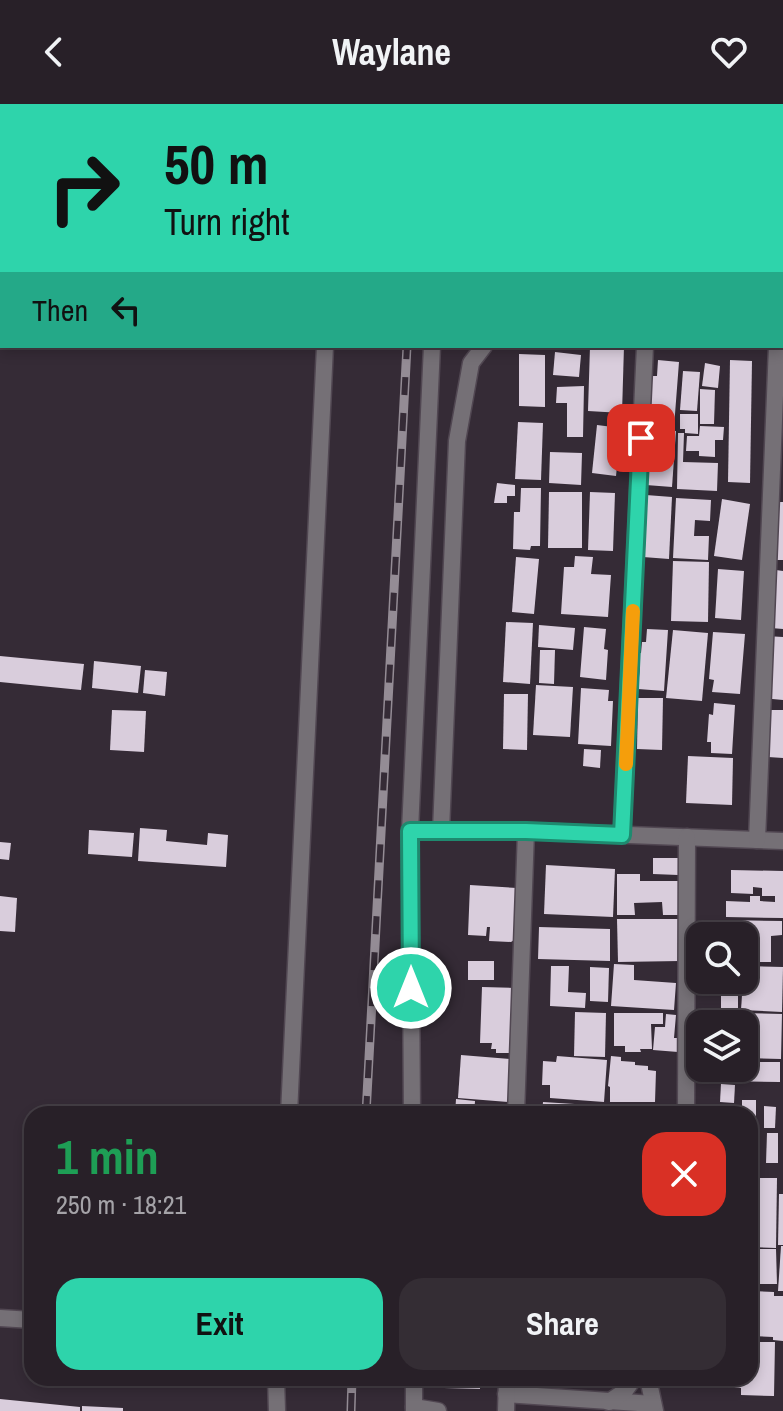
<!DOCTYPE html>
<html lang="en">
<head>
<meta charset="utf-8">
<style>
  :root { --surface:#282028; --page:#342d34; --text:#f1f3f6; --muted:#a5a3a8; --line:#443e45; --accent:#2ed4ab }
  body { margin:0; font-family:"Archivo Narrow",sans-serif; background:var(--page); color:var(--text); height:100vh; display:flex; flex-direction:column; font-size:30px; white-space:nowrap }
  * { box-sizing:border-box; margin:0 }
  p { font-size:26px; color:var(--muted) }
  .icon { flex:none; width:44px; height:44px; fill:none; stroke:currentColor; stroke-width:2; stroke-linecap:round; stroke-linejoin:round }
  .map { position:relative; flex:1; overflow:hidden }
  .details { position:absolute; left:24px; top:1002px; width:734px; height:280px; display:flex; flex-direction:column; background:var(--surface); border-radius:24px; box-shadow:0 4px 12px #0003,0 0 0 2px var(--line) }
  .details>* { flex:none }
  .hud { position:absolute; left:0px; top:0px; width:784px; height:244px; box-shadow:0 4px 12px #0003,0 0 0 2px var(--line); background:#2ed4ab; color:#111; overflow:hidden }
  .tools { position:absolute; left:686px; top:818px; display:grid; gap:16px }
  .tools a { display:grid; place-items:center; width:72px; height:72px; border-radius:16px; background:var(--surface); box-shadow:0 4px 12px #0003,0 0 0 2px var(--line); font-size:40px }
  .pin { position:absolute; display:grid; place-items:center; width:68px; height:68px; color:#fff; margin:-34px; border-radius:16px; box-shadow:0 4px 12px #0006 }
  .me { position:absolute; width:88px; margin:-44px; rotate:0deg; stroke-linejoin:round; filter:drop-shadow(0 0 6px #0008) }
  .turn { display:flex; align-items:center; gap:28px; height:168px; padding:0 32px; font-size:36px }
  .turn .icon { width:104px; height:104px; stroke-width:2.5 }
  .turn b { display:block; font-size:56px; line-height:68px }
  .then { display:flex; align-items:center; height:76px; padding:0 32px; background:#0003; gap:16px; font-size:30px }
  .round { display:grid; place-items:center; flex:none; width:84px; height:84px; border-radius:24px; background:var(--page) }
  .headline { display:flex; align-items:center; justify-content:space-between; height:136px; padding:0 32px }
  h1 { font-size:48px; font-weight:800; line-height:60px; color:#1e9e55 }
  .action { display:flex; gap:16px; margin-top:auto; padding:16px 32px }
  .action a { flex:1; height:92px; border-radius:24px; background:var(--accent); color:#111; font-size:32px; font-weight:800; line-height:92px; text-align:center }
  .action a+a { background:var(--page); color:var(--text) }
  header { display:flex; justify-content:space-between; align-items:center; height:104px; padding:0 32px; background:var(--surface); font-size:36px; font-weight:800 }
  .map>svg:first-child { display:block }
  .building { fill:#d9cddc }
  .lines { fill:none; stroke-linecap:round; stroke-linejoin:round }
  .street-casing { stroke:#514752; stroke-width:19 }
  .street { stroke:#757076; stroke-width:16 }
  .rail-casing { stroke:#948c95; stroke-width:9 }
  .rail { stroke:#352b36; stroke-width:6; stroke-dasharray:18; stroke-linecap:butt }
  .route-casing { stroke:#1e8a6f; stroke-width:20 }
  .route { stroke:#2ed4ab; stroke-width:14 }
  .slow { stroke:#f59e0b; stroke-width:14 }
</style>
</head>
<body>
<header><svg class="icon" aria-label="back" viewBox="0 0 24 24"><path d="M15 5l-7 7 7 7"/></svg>Waylane<svg class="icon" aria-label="heart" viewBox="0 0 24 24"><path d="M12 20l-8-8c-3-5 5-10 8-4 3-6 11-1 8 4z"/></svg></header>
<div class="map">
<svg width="783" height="1307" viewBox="0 0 783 1307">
  <rect width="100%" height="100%" fill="#352b36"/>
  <!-- building -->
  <g class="building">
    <polygon points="590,242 624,242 622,309 588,307"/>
    <polygon points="555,248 581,251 579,273 553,271"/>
    <polygon points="519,250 545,251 545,303 519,302"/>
    <polygon points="658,256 679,258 674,323 647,320 651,272 657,272"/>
    <polygon points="730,256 752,257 750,379 728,378"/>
    <polygon points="705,259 720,262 718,284 702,282"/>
    <polygon points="683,267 700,268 697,307 680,306"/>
    <polygon points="584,282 583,333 567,333 567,299 556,299 557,283"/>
    <polygon points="700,285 715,286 714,320 700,320"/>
    <polygon points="680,310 698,310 698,330 685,329 685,325 680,325"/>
    <polygon points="518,318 543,319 541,376 515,375"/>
    <polygon points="597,321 621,324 616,372 592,369"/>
    <polygon points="700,322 724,323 723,336 715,336 715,353 699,352 699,347 686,347 687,332 699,332"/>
    <polygon points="650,325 676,327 672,383 646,381"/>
    <polygon points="678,329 684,329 683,358 718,359 717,387 677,385"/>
    <polygon points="550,348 582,349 581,381 549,379"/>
    <polygon points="497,379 515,381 515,392 507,392 507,399 494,399"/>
    <polygon points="521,384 541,384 540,442 531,442 530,446 513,445 514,408 520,408"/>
    <polygon points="549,388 582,388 582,444 548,444"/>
    <polygon points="590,388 615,389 613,447 588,446"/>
    <polygon points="646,391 672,393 669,455 643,453"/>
    <polygon points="676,394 711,396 710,417 695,416 694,432 709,432 708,456 673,454"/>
    <polygon points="722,395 750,400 742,456 714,452"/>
    <polygon points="776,398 783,398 783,456 775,456"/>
    <polygon points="575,452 593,453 591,470 611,471 608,513 561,510 564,463 574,463"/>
    <polygon points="516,453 539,455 534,510 512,508"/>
    <polygon points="673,457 709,458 708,518 671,517"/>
    <polygon points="718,465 744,467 741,516 715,514"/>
    <polygon points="776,466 783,467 783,525 771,524"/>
    <polygon points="506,518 533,519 530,580 503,578"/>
    <polygon points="539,521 575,524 573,546 538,543"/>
    <polygon points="584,523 606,525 604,545 608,546 606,576 580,573"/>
    <polygon points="647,525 668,526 664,587 638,585 640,561 628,559 629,548 641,549 642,538 646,538"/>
    <polygon points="673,526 708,529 702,597 666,594"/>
    <polygon points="713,528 745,530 740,590 712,588 714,576 709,575"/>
    <polygon points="766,532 783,533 783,596 761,594"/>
    <polygon points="540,546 555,546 554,580 539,579"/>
    <polygon points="0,552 84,560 81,586 0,578"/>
    <polygon points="94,557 141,562 138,589 92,584"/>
    <polygon points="145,566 167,568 165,592 143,589"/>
    <polygon points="536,581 573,583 570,633 533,631"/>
    <polygon points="581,584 609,586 608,597 613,597 611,642 578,640"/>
    <polygon points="504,590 528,590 527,646 503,645"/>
    <polygon points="638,594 663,594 662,646 637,645"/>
    <polygon points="714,599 735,601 732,650 711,649 711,638 707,638 709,610 713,611"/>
    <polygon points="112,606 146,607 144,648 110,646"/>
    <polygon points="769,606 783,606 783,654 768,653"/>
    <polygon points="584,645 601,646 600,664 583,662"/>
    <polygon points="688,652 733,654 732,701 686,699"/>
    <polygon points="140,724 167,726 166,737 207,741 208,729 228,731 226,763 138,757"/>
    <polygon points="89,726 134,729 132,753 88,750"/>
    <polygon points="0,738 11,739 9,756 0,755"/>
    <polygon points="653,754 678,754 678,771 653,770"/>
    <polygon points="546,761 615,765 613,813 544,810"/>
    <polygon points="731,766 783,767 783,814 726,813 726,797 750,798 750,792 760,792 760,797 775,798 775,792 762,792 762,784 753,783 753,790 731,789"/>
    <polygon points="617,770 640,770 640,777 681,777 681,811 663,811 662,798 634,799 635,811 617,811"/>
    <polygon points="470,781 517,784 514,836 511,838 489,837 490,823 487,823 486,832 468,831"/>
    <polygon points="0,792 17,794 15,828 0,827"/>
    <polygon points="617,815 679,815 680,857 618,858"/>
    <polygon points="728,816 782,817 782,831 771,832 771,858 744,858 744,832 728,832"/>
    <polygon points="539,823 610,825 610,857 538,855"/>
    <rect x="468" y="857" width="26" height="19"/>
    <polygon points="614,860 634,861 634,876 676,879 674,906 611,902"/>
    <polygon points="551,862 569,862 568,888 586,889 585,904 550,902"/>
    <polygon points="744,862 783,863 782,908 741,906"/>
    <polygon points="590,863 609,864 608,898 590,897"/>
    <polygon points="482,883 515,884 513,949 496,949 496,945 491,945 492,939 480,939"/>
    <rect x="721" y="892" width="17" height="17"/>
    <polygon points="575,908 606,909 605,953 574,952"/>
    <polygon points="614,909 663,909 663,920 651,920 652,945 640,945 641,948 625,948 625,942 614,942"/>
    <polygon points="740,909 782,910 781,955 744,954 744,920 735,920 736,914 740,915"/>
    <polygon points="666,910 676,911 674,934 679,934 678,948 653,946 655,923 665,923"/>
    <polygon points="461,951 511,955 508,998 458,994"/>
    <polygon points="557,952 607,956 604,998 550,994 550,981 542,981 543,957 556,958"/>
    <polygon points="611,952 621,953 621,957 635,958 635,961 648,962 648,966 656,967 655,998 610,998 610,983 608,982"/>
    <polygon points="744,958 780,958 780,978 721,977 722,964 744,964"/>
    <polygon points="721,980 735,981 734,999 720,998"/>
    <polygon points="456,995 475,997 474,1010 455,1010"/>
    <polygon points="742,996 756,996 756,1015 750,1015 750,1010 742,1010"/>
    <polygon points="543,998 606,1002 606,1010 542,1010"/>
    <polygon points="613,1000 673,1003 673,1010 613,1010"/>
    <polygon points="764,1002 776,1003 775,1024 764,1024"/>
    <polygon points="767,1029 778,1029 778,1059 766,1059"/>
    <polygon points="750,1074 777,1074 776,1144 750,1143"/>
    <polygon points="779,1090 783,1090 783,1141 778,1141"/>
    <polygon points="781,1142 783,1142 783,1187 778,1187"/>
    <polygon points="750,1145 776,1145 777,1180 750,1180"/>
    <polygon points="750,1187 774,1188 774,1192 783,1192 783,1237 773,1236 773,1233 750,1232"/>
    <polygon points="750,1238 775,1238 774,1292 741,1291 741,1284 711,1283 711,1274 750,1274"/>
    <polygon points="444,1274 500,1274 500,1278 480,1278 480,1285 444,1284"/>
    <polygon points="0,1295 80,1303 80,1307 0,1307"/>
    <polygon points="82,1302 123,1304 123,1307 82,1307"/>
  </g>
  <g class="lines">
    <!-- street casing -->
    <g class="street-casing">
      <g id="street">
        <polyline points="333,2 333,0"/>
        <polyline points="445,2 445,0"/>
        <polyline points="782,217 783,217"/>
        <polyline points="410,727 526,727 783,737"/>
        <polyline points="441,727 457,337 471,259 484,242"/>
        <polyline points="622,731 645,242"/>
        <polyline points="757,736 777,242"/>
        <polyline points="289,1010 325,242"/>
        <polyline points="412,1010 410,727 432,242"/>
        <polyline points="516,1010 526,727"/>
        <polyline points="686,1010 687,733"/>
        <polyline points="0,1214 32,1216"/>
        <polyline points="276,1274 277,1307"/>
        <polyline points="648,1274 655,1307"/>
        <polyline points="506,1290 653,1300"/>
        <polyline points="609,1298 624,1288 634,1274"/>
        <polyline points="414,1303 438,1307"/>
        <polyline points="414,1307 414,1274"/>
        <polyline points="506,1307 507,1274"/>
      </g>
    </g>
    <!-- street -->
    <use href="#street" class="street"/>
    <!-- rail casing -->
    <g class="rail-casing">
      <g id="rail">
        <polyline points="419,2 419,0"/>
        <polyline points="366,1010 407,242"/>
        <polyline points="351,1307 352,1274"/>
      </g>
    </g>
    <!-- rail -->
    <use href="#rail" class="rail"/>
  </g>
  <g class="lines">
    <!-- route casing -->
    <g class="route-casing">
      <polyline id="route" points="411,884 410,727 526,727 622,731 641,334"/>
    </g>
    <!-- route -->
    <use href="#route" class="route"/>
    <!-- slow -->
    <polyline class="slow" points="626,660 633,507"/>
  </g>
</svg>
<div class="tools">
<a><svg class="icon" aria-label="search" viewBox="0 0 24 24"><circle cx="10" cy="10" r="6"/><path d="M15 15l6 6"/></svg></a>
<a><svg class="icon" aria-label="layers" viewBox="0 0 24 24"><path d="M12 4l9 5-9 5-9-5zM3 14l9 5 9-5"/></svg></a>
</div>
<div class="pin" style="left:641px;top:334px;background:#d93025"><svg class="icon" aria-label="arrive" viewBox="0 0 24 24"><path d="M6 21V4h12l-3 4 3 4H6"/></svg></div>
<svg class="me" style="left:411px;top:884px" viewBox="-20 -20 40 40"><circle r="17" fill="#2ed4ab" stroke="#fff" stroke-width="3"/><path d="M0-11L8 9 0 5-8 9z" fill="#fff"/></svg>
<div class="hud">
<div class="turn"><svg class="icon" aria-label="right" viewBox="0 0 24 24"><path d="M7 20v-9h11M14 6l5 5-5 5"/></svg><div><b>50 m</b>Turn right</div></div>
<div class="then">Then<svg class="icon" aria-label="left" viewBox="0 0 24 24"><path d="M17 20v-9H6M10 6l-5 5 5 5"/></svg></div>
</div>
<section class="details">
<div class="headline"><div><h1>1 min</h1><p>250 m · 18:21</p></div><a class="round" style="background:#d93025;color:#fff"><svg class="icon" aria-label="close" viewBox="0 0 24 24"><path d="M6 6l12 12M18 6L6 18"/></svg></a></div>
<div class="action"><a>Exit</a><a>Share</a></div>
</section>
</div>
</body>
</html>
